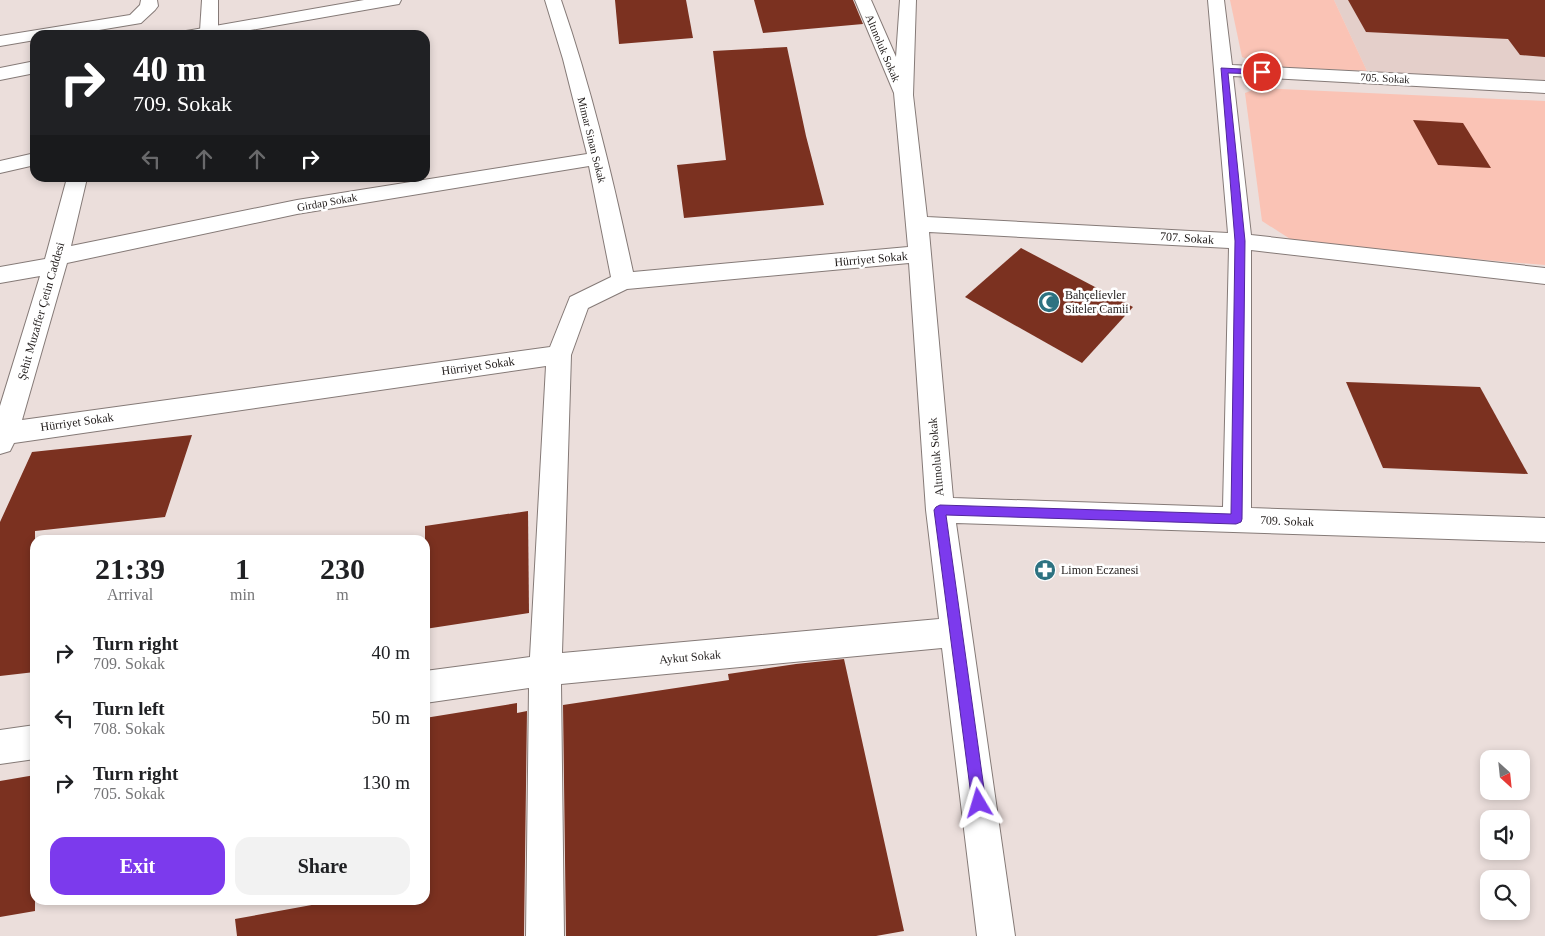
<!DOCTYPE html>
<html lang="en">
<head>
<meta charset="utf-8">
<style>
  :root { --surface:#fff; --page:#f2f2f2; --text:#202124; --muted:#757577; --accent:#7c3aed }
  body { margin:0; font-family:"Times New Roman",serif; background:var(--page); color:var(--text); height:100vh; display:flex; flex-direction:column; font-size:19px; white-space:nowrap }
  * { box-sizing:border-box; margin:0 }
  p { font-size:16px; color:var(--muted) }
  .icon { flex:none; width:28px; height:28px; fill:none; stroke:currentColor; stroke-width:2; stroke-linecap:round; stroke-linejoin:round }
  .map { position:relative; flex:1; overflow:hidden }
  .side { position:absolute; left:30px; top:535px; width:400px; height:370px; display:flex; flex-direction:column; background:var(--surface); border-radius:15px; box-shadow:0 2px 8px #0003 }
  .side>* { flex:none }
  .banner { position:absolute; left:30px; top:30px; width:400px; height:152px; border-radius:15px; box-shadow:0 2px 8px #0003; background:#202124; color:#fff; overflow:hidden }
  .needle { width:32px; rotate:153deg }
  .tools { position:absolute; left:1480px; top:750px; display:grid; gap:10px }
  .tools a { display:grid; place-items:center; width:50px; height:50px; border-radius:10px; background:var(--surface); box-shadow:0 2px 8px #0003; font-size:25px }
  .pin { position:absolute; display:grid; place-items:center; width:42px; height:42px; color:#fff; margin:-21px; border:2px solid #fff; border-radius:50%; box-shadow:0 1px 5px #0007 }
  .me { position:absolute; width:55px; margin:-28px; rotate:353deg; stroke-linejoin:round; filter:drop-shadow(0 0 4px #0008) }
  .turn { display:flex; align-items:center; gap:18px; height:105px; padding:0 20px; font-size:22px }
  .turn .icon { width:65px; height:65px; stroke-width:2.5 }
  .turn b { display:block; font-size:35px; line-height:42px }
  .lanes { display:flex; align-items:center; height:48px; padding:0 20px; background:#0003; justify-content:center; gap:25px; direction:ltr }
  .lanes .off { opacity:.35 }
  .eta { display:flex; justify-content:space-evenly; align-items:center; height:85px; text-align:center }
  .eta b { font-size:30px; font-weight:700; line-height:35px }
  .primary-button { display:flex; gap:10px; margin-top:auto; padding:10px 20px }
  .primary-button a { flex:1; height:58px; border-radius:15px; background:var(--accent); color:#fff; font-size:20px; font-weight:700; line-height:58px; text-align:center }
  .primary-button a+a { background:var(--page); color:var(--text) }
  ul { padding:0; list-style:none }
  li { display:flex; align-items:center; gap:15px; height:65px; padding:0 20px }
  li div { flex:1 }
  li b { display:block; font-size:19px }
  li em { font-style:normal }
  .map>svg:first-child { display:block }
  .built { fill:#e4cfca }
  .green { fill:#fac3b5 }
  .building { fill:#7b3120 }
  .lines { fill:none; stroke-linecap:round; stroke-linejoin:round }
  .street-casing { stroke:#857a77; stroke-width:2 }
  .secondary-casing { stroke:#857a77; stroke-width:2 }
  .street { fill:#fff; fill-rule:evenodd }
  .secondary { fill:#fff; fill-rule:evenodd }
  .route { fill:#7c3aed; stroke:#51269a }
  .labels { text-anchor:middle; stroke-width:5; stroke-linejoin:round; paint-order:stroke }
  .far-street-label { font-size:11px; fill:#211c1b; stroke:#fff }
  .street-label { font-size:12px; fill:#211c1b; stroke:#fff }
  .poi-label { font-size:12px; fill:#211c1b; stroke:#fff; text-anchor:start }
</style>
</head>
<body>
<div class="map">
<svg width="1545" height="936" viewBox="0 0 1545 936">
  <rect width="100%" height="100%" fill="#ebdedb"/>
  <!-- built -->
  <polygon class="built" points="1334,0 1545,0 1545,81 1367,71"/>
  <!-- green -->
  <g class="green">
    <polygon points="1230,0 1334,0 1367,71 1269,67 1242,57"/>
    <polygon points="1258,88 1545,101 1545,265 1298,244 1262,221 1245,93"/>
  </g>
  <!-- building -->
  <g class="building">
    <polygon points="615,0 686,0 693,38 619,44"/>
    <polygon points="754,0 853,0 863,24 763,33"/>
    <polygon points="1348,0 1545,0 1545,57 1520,55 1508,39 1366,32"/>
    <polygon points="787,47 806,136 824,205 684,218 677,165 726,160 713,51"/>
    <polygon points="1413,120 1463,123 1491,168 1438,165"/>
    <polygon points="1021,248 1133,307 1082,363 965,297"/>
    <polygon points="1346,382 1480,387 1528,474 1383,468"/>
    <polygon points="192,435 165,517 35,531 35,672 0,676 0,522 32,452"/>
    <polygon points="528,511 529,613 425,629 425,526"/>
    <polygon points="844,659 904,931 876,936 566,936 563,705 729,680 728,674 796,664"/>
    <polygon points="517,703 517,713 527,711 524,936 237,936 235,919 339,900 425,900 425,718"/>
    <polygon points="35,775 35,911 0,917 0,781"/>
  </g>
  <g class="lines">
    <!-- street casing -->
    <g class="street-casing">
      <g id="street">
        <polygon points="141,0 157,0 158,6 155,10 141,23 69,35 35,35 35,40 0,46 0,36 130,15 140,5"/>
        <polygon points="202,0 218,0 218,31 215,35 204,35 200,31"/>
        <path d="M545,0H561C592,90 613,179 633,272L908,247L894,93L855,0H871L896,57L900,0H916L913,95L927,217L1228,233L1208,0H1224L1232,65L1545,81V93L1233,76L1251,235L1545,268V284L1251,250V508L1545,518V542L956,523L1015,936H977L942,648L561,684L564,936H526L529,688L425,703V671L530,657L546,366L14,443L10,451L0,454V406L40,276L0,283V267L45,259L67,178H87L71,246L297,200L587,154L563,59ZM589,166L611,277L570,297L550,347L22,420L67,263L297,214ZM929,232L1229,248L1223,507L953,498ZM909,263L926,510L939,619L562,653L571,355L588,308L627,289Z"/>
        <polygon points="35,153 35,165 0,173 0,161"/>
        <polygon points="35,725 35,759 0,764 0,730"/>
      </g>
    </g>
    <!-- secondary casing -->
    <g class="secondary-casing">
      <g id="secondary">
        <polygon points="364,0 401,0 399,4 393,5 222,35 183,35 186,31 192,30"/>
        <polygon points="35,61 35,73 0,80 0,68"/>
      </g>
    </g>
    <!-- street -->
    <use href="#street" class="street"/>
    <!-- secondary -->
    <use href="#secondary" class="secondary"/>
  </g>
  <!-- route -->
  <polygon class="route" points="1221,68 1262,70 1266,72 1262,74 1228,73 1245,241 1242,519 1241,522 1236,524 946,515 986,803 984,808 979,810 974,808 972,803 934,510 936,507 940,505 1231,514 1235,241"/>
  <!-- icons -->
  <defs>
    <g id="mosque-disc" transform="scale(1.125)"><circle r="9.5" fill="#2d7281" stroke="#fff"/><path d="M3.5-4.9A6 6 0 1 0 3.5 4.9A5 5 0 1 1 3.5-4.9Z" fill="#fff"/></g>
    <g id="pharmacy-disc" transform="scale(1.125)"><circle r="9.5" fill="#2d7281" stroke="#fff"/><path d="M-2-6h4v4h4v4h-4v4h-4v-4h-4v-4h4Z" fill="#fff"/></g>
  </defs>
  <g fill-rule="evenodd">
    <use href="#mosque-disc" x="1049" y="302"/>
    <use href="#pharmacy-disc" x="1045" y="570"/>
  </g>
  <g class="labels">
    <!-- far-street labels -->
    <g class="far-street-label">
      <text transform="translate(883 48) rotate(67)" y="4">Altınoluk Sokak</text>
      <text transform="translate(1385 78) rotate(3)" y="4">705. Sokak</text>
      <text transform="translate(592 140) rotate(76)" y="4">Mimar Sinan Sokak</text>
      <text transform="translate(327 202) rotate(-10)" y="4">Girdap Sokak</text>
    </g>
    <!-- street labels -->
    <g class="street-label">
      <text transform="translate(1187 238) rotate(4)" y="4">707. Sokak</text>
      <text transform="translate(871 259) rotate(-5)" y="4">Hürriyet Sokak</text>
      <text transform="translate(41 311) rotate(-74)" y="4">Şehit Muzaffer Çetin Caddesi</text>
      <text transform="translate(478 366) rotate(-8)" y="4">Hürriyet Sokak</text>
      <text transform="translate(77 422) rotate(-8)" y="4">Hürriyet Sokak</text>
      <text transform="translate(936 457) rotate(-95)" y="4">Altınoluk Sokak</text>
      <text transform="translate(1287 521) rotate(2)" y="4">709. Sokak</text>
      <text transform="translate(690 657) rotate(-5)" y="4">Aykut Sokak</text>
    </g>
    <!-- poi labels -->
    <g class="poi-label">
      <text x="1065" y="299">Bahçelievler<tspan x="1065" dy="14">Siteler Camii</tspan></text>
      <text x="1061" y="574">Limon Eczanesi</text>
    </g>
  </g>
</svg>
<div class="tools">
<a><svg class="needle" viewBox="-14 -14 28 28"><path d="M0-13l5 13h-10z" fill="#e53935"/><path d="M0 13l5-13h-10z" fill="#757577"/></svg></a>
<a><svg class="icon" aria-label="sound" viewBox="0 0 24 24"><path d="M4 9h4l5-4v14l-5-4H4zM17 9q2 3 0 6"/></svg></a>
<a><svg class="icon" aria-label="search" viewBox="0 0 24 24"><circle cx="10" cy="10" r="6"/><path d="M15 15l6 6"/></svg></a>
</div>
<div class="pin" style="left:1262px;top:72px;background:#d93025"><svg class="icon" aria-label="arrive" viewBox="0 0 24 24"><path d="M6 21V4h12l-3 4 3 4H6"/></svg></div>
<svg class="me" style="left:979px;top:803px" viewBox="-20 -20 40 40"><path d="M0-17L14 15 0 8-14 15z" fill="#7c3aed" stroke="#fff" stroke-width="4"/></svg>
<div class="banner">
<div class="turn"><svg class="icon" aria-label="right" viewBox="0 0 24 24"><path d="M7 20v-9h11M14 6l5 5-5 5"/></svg><div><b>40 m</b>709. Sokak</div></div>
<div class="lanes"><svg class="icon off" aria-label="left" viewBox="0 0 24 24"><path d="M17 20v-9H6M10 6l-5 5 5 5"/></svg><svg class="icon off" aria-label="ahead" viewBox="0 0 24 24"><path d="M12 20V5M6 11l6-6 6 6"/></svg><svg class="icon off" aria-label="ahead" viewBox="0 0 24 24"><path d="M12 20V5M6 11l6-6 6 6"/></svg><svg class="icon" aria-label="right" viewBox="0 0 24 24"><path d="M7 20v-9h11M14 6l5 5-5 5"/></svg></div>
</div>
<section class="side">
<div class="eta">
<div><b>21:39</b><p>Arrival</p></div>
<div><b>1</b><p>min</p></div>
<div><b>230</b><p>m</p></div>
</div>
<ul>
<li><svg class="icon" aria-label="right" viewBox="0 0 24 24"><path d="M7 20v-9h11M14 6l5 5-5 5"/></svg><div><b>Turn right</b><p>709. Sokak</p></div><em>40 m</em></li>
<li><svg class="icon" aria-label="left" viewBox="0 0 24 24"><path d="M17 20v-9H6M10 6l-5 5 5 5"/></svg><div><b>Turn left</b><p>708. Sokak</p></div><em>50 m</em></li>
<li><svg class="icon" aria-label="right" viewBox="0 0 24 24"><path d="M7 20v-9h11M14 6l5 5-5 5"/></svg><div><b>Turn right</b><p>705. Sokak</p></div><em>130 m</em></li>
</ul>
<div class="primary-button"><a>Exit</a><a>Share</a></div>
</section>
</div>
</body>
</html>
